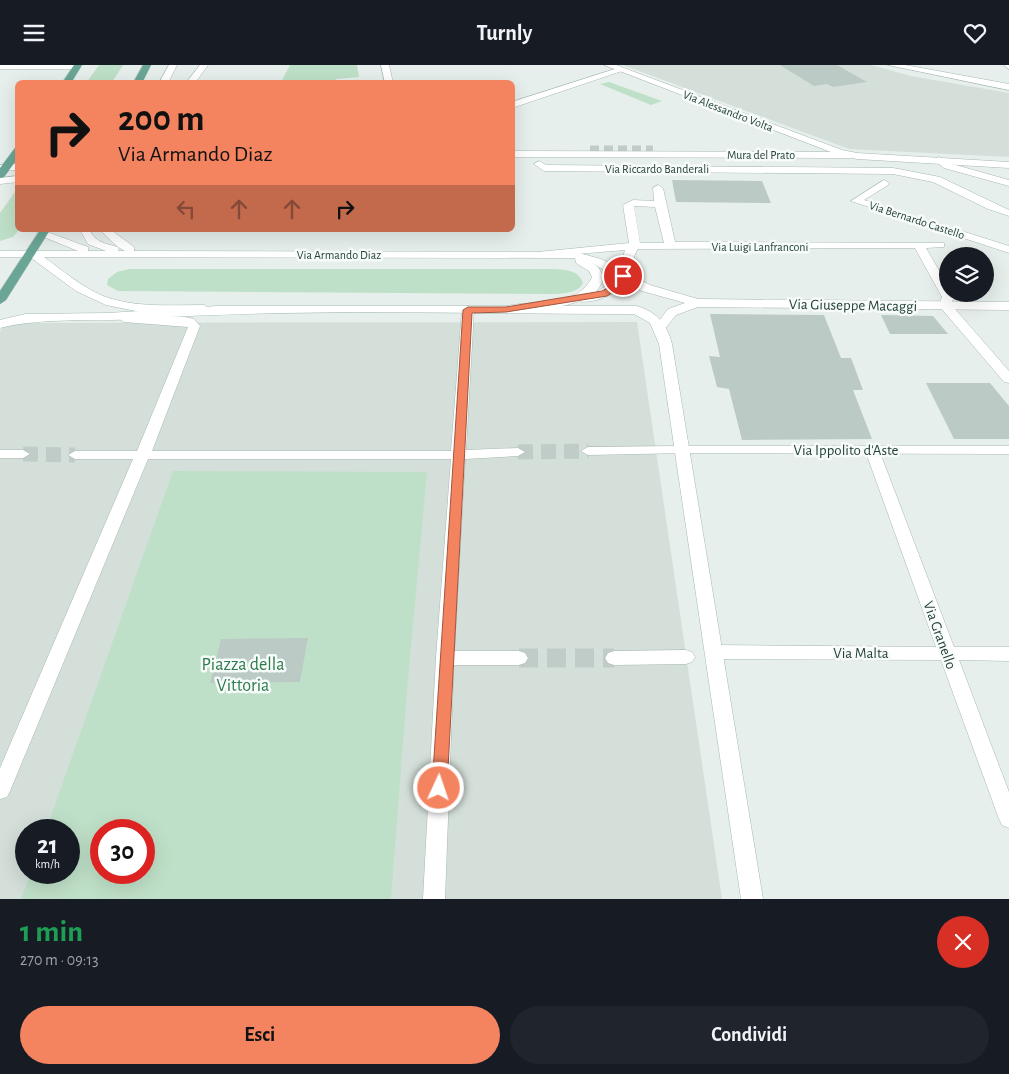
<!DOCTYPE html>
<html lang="it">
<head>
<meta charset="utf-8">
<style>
  :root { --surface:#171b24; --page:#20242c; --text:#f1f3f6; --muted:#9ea1a6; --accent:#f4845f }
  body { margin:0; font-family:"Alegreya Sans",sans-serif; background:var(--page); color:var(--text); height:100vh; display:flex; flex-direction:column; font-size:19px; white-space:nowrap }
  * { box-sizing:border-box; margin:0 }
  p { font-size:16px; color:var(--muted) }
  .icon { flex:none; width:28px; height:28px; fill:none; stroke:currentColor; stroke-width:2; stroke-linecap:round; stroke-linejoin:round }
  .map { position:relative; height:834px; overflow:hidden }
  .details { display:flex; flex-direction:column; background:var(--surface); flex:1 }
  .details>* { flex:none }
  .hud { position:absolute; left:15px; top:15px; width:500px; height:152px; border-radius:8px; box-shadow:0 5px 20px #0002; background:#f4845f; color:#111; overflow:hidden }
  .fabs { position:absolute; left:939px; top:182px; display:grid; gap:10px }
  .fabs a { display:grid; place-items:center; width:55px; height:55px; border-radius:50%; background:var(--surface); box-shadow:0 5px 20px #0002; font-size:25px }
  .speed { position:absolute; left:15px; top:754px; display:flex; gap:10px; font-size:25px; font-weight:700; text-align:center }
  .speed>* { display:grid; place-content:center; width:65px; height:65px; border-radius:50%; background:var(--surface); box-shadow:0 5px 20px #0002; line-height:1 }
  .speed small { font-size:12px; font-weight:400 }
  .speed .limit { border:8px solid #d22; background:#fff; color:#111 }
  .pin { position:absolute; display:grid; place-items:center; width:42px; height:42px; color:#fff; margin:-21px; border:2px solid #fff; border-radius:50%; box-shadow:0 1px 5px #0007 }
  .me { position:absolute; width:55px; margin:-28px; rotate:3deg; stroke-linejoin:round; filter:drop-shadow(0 0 4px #0008) }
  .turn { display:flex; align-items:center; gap:18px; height:105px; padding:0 20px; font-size:22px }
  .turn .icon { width:65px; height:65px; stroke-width:2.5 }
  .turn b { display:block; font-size:35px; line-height:42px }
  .lanes { display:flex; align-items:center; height:48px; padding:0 20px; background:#0003; justify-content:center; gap:25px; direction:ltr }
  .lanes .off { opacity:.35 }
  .round { display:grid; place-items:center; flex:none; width:52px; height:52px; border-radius:26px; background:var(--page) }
  .summary { display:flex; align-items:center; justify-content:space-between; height:85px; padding:0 20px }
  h1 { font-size:30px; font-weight:700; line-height:38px; color:#1e9e55 }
  .action { display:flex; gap:10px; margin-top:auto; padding:10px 20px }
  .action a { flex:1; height:58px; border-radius:30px; background:var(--accent); color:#111; font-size:20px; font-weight:700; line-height:58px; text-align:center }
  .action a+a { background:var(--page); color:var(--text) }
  header { display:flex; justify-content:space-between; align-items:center; height:65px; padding:0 20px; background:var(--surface); font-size:22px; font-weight:700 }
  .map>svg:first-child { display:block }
  .built { fill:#d4dfda; fill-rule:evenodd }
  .green { fill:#bfe0c8; fill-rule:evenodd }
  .building { fill:#bbcac4 }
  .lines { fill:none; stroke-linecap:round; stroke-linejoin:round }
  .pedestrian-tunnel { stroke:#bfccc8; stroke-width:19; stroke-dasharray:19 9; stroke-linecap:butt }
  .minor-tunnel-far1 { stroke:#bfccc8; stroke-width:9; stroke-dasharray:9 5; stroke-linecap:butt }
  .minor-tunnel { stroke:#bfccc8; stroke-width:15; stroke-dasharray:15 8; stroke-linecap:butt }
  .pedestrian-casing { stroke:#a8b8b2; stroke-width:1 }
  .minor-casing { stroke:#a8b8b2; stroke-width:1 }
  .tertiary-casing { stroke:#a8b8b2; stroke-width:1 }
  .secondary-casing { stroke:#a4bbb3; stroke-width:1 }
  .primary-casing { stroke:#c2cac8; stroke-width:1 }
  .pedestrian { fill:#fff; fill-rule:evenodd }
  .minor { fill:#fff; fill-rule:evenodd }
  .tertiary { fill:#fff; fill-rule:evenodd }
  .secondary { fill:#fff; fill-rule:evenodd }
  .primary { fill:#6aa596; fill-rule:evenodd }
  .route { fill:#f4845f; stroke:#9f563e }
  .labels { text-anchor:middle; stroke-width:5; stroke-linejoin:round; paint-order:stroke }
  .far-street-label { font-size:12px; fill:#24423a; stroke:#f7fbf9 }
  .street-label { font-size:15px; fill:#24423a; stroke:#f7fbf9 }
  .near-park-label { font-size:18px; fill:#2d7a4b; stroke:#f7fbf9 }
</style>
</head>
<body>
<header><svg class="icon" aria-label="menu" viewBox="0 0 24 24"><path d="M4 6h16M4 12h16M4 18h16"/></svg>Turnly<svg class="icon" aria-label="heart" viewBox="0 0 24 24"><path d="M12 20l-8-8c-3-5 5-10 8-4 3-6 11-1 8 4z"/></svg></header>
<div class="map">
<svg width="1009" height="834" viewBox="0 0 1009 834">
  <rect width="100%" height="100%" fill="#e6efeb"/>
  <!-- built -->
  <g class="built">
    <polygon points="623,0 871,0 911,11 1009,28 1009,92 849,84"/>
    <path d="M637,257L722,834H0V267L5,258ZM26,765H69V808H26ZM101,765H144V808H101Z"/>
  </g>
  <!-- green -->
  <g class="green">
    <polygon points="99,0 123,0 112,17 87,17"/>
    <polygon points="290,0 357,0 359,12 336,14 335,17 281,17"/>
    <polygon points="609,17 662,36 651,40 600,19"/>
    <polygon points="17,124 18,165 19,165 13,172 0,176 0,148"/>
    <path d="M129,204H554C566,205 579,205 583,218C578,228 566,228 555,229L118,226L107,220L108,214L117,207Z"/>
    <path d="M173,406L427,407L407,625L391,834H21L31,808H69V765H46ZM101,765H144V808H101Z"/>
  </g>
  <!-- building -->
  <g class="building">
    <polygon points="780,0 837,0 867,17 833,22 827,19 814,21"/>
    <polygon points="672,115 762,116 771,138 676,137"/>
    <polygon points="710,249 824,250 841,293 851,293 863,325 853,325 872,374 742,375 729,324 717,322 709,291 720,292"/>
    <polygon points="881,250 933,251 948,269 890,269"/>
    <polygon points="926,318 990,318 1009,341 1009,374 954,374"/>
    <polygon points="308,573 300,617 210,618 221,574"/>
  </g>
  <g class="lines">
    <!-- pedestrian-tunnel -->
    <polyline class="pedestrian-tunnel" points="519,593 614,593"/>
    <!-- minor-tunnel-far1 -->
    <polyline class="minor-tunnel-far1" points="590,85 653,85"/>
    <!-- minor-tunnel -->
    <g class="minor-tunnel">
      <polyline points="518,387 588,386"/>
      <polyline points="23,389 75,390"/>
    </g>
    <!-- pedestrian casing -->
    <g class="pedestrian-casing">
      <g id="pedestrian">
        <polygon points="945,236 949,237 1009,306 1009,318 1004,317 941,243 939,240"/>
        <polygon points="686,585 692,587 695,592 692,597 686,599 614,600 608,598 605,593 608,588 614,586"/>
        <polygon points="445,586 519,586 525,588 528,593 525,598 519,600 445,600 439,598 436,593 439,588"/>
      </g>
    </g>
    <!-- minor casing -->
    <g class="minor-casing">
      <g id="minor">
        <polygon points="0,0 81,0 82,1 78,4 0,4"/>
        <polygon points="169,0 177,0 168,18 159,18"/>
        <polygon points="381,0 389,0 393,18 385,18"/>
        <polygon points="888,0 905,0 1009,19 1009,25"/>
        <polygon points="1004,0 1009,0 1009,4"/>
        <polygon points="618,3 625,5 512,43 512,37"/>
        <polygon points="512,86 850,87 855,90 850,93 512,92"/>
        <polygon points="939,92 952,99 1009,115 1009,121 944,103 934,95"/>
        <polygon points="539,96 546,100 893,103 940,112 1009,145 1009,151 988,144 933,117 893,109 544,106 534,99"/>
        <polygon points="18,99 18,105 0,106 0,100"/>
        <polygon points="884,115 889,118 888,120 864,135 1009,181 1009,188 851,136"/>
        <path d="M658,120L663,123L675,177L944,178V182L926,183L948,221V229H952L954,232L949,243L945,244L939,240L942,232L915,183L638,184C632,191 634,202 630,211C622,228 594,240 576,236L574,233L576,230L598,226L616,215L625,185L542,192L536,189L538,187L629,178L623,140L633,135L654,136L653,123ZM634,141L655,142L664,178H640Z"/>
        <polygon points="468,241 474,245 466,385 518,383 525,387 518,391 465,394 454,593 445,834 423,834 436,593 451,394 148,394 10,726 7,732 0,734 0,703 133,394 75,394 68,390 75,386 137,386 188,262 124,257 118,253 120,250 185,252 194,254 200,261 152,386 451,386 462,245"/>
        <polygon points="682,381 687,382 689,385 687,388 588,390 581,386 588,382"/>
        <polygon points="872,381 879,385 954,582 1009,582 1009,596 959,595 1009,727 1009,763 1002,760 999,754 941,595 714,594 708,592 705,587 708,582 714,580 936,582 865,385"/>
        <polygon points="0,385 23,385 30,389 23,393 0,393"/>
      </g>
    </g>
    <!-- tertiary casing -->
    <g class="tertiary-casing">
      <g id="tertiary">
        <polygon points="604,0 616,0 842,85 857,88 1009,97 1009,103 857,94 836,89"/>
        <path d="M42,165L88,182V186H106L88,179L80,165H90C94,177 107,179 118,182L100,165H111L134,182V186L575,187L601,194L650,220L698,234L1009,237V245L698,242L676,250L665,264L661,265L655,261L668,244L685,238L642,226L592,198L598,202L604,212C601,220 598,226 591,231C578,240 522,250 507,247L505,244L507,241C533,235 579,243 592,212L589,206L576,198L575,193L44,192C63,206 82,222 103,231C135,243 171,240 204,240L210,244L204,248L136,246L106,240L76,226L30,192H0V186H78L39,170L37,168ZM118,182L125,186H118Z"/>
        <polygon points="682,381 1009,381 1009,389 677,388 675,385 677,382"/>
      </g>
    </g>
    <!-- secondary casing -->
    <g class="secondary-casing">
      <g id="secondary">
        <polygon points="200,0 208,0 195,18 186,18"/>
        <polygon points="18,111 18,117 0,119 0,113"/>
        <path d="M218,241H636C656,246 667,259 672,279L763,834H741L659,279L650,258L634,249C468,249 301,243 135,254C90,257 44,252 0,263V255L25,249L108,248Z"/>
      </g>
    </g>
    <!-- primary casing -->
    <g class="primary-casing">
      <g id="primary">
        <polygon points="74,0 82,0 71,18 62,18"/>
        <polygon points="143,0 151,0 142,18 133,18"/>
        <polygon points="18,82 18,93 4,112 0,113 0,103 15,83"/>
        <polygon points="40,165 50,165 6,235 0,239 0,226"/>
      </g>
    </g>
    <!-- pedestrian -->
    <use href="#pedestrian" class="pedestrian"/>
    <!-- minor -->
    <use href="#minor" class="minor"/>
    <!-- tertiary -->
    <use href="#tertiary" class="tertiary"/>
    <!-- secondary -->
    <use href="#secondary" class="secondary"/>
    <!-- primary -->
    <use href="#primary" class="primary"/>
  </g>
  <!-- route -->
  <polygon class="route" points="623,208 628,211 621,222 607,231 506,247 472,248 447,723 445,727 439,729 434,727 432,723 463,245 468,242 506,242 602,226 614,219 620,209"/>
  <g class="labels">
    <!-- far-street labels -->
    <g class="far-street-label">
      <text transform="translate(728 46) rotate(21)" y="4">Via Alessandro Volta</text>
      <text x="761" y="94">Mura del Prato</text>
      <text x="657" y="108">Via Riccardo Banderali</text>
      <text transform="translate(917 155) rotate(18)" y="4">Via Bernardo Castello</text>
      <text x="760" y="186">Via Luigi Lanfranconi</text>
      <text x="339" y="194">Via Armando Diaz</text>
    </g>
    <!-- street labels -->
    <g class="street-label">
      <text transform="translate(853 240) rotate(1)" y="5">Via Giuseppe Macaggi</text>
      <text x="846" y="390">Via Ippolito d'Aste</text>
      <text transform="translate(940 570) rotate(70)" y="5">Via Granello</text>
      <text x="861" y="593">Via Malta</text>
    </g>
    <!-- near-park labels -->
    <g class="near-park-label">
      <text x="243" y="605">Piazza della<tspan x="243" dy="21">Vittoria</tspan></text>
    </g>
  </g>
</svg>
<div class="fabs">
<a><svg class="icon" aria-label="layers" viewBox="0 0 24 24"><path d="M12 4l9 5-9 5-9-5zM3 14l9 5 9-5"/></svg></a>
</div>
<div class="speed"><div>21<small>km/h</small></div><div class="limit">30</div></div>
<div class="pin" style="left:623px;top:211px;background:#d93025"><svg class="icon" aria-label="arrive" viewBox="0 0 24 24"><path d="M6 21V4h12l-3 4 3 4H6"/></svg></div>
<svg class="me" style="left:439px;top:723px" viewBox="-20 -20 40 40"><circle r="17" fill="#f4845f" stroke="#fff" stroke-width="3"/><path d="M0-11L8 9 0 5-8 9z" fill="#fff"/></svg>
<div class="hud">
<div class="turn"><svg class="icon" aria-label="right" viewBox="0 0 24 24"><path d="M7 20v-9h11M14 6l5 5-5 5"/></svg><div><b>200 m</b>Via Armando Diaz</div></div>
<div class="lanes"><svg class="icon off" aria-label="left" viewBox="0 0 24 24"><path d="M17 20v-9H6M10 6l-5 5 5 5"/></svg><svg class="icon off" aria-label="ahead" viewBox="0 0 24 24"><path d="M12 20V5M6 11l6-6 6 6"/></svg><svg class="icon off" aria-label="ahead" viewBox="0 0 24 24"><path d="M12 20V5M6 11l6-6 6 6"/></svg><svg class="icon" aria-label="right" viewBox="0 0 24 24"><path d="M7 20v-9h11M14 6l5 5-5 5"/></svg></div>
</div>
</div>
<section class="details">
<div class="summary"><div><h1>1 min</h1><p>270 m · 09:13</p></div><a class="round" style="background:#d93025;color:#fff"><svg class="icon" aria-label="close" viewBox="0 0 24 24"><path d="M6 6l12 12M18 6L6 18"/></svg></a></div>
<div class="action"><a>Esci</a><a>Condividi</a></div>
</section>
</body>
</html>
